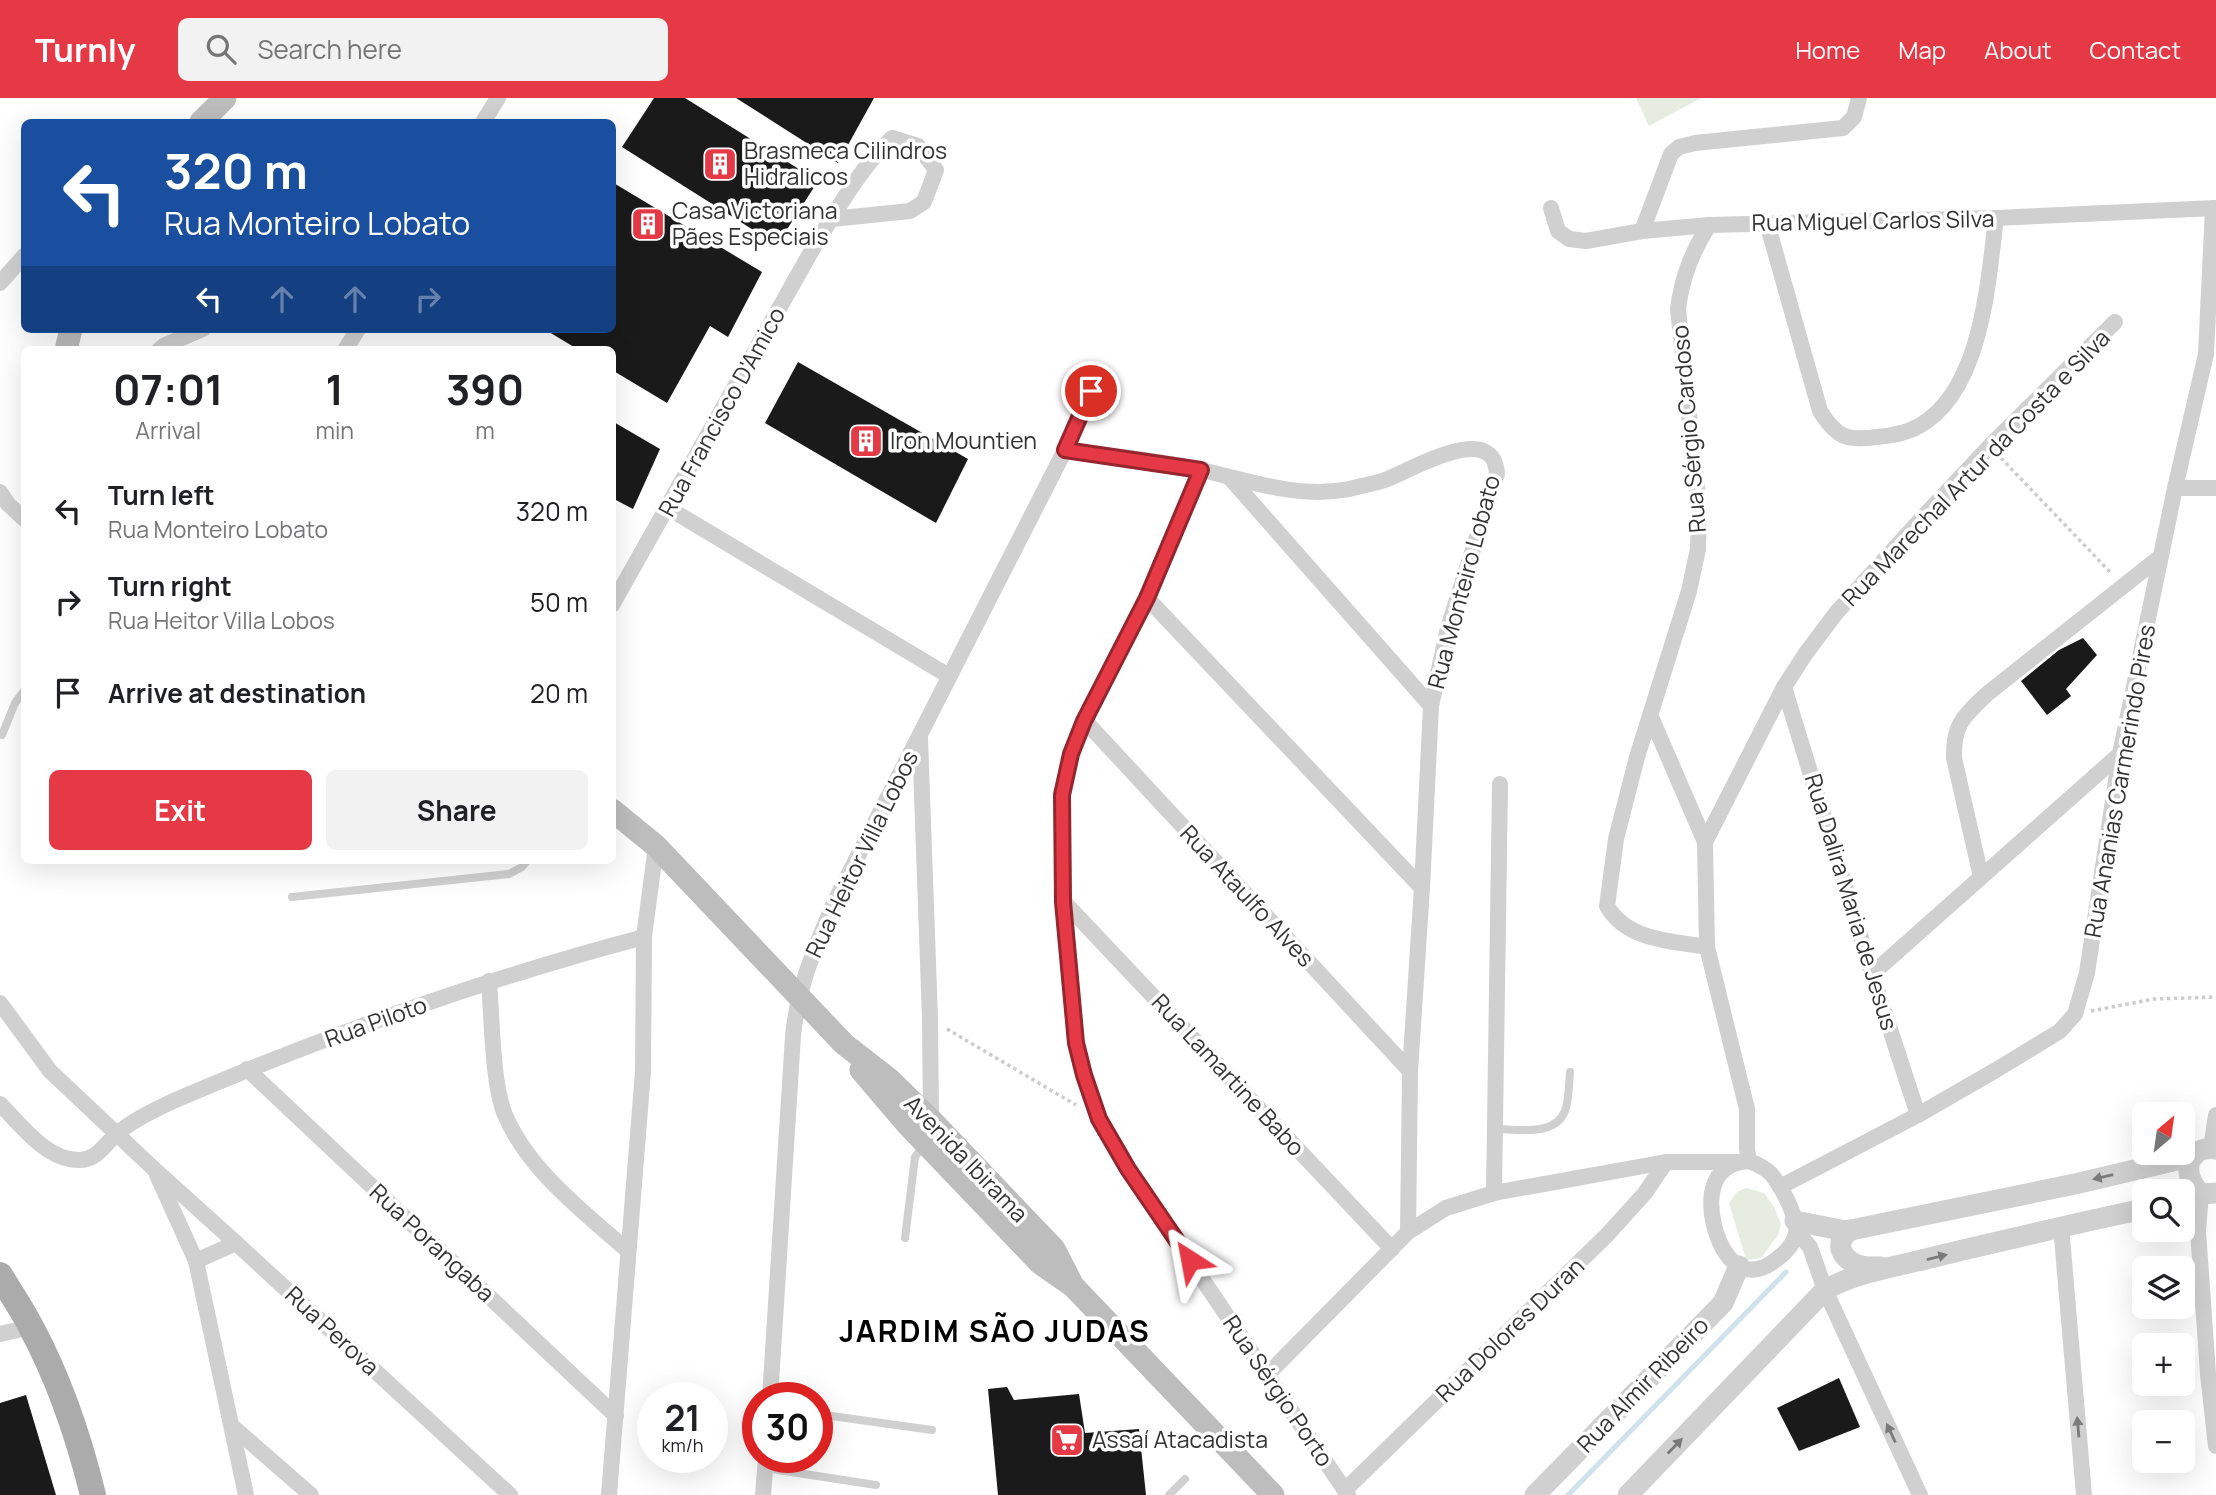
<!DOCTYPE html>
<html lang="en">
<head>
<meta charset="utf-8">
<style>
  :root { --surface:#fff; --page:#f2f2f2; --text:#202124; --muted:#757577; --accent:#e63946 }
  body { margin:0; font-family:Manrope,sans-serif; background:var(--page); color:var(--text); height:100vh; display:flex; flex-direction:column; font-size:26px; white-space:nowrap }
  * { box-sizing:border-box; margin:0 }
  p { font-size:23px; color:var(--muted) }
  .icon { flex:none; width:38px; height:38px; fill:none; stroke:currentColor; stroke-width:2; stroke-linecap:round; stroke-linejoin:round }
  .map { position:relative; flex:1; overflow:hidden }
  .panel { position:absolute; left:21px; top:248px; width:595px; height:518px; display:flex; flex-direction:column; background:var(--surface); border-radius:10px; box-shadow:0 7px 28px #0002 }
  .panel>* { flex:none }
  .hud { position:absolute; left:21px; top:21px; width:595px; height:214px; border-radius:10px; box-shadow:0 7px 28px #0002; background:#1a4fa0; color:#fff; overflow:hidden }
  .needle { width:46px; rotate:29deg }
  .tools { position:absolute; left:2132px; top:1004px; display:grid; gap:14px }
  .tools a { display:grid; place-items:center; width:63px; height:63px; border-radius:10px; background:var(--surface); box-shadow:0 7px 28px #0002; font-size:35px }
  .speed { position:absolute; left:637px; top:1284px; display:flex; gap:14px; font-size:35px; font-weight:700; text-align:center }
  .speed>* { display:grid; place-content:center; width:91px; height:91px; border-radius:50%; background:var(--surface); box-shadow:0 7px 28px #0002; line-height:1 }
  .speed small { font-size:18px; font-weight:400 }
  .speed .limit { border:10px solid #d22; background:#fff; color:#111 }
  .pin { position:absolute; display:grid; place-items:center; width:60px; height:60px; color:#fff; margin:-30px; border:4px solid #fff; border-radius:50%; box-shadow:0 2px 7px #0007 }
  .me { position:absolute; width:77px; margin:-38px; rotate:326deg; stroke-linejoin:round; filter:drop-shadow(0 0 5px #0008) }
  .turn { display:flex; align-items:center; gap:24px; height:147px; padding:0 28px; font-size:32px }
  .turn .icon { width:91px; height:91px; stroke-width:2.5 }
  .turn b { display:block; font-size:49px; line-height:60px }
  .lanes { display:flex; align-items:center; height:66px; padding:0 28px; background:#0003; justify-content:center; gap:35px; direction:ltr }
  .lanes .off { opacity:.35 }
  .eta { display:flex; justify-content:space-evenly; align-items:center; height:119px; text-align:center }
  .eta b { font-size:42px; font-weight:700; line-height:49px }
  .cta { display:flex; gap:14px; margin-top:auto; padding:14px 28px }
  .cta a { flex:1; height:80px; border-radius:10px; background:var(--accent); color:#fff; font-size:28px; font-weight:700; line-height:80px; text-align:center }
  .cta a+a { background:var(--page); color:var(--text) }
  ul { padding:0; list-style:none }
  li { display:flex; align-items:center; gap:21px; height:91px; padding:0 28px }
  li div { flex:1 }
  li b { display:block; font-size:26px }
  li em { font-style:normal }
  header { display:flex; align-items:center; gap:42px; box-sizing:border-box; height:98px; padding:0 35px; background:var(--accent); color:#fff }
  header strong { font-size:33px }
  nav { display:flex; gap:38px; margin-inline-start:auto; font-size:24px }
  .search { width:490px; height:63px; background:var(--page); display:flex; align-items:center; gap:18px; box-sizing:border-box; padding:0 24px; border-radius:10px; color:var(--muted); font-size:26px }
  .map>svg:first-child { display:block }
  .green { fill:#e6ecdf }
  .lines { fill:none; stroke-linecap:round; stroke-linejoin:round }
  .stream { stroke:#cfe2ee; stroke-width:5 }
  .building { fill:#1a1a1a }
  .path { stroke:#cdcdcd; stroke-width:3.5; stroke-dasharray:3.5 3.5; stroke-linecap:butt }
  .service { stroke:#d0d0d0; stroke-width:8 }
  .minor { stroke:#d0d0d0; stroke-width:16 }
  .tertiary { stroke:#d0d0d0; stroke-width:21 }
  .secondary { stroke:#bdbdbd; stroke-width:23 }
  .primary { stroke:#ababab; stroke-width:26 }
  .oneway { fill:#7a7a7a }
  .route-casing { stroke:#96252e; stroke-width:18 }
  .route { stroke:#e63946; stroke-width:12 }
  .labels { text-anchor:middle; stroke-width:7; stroke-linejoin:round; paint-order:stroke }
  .poi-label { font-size:23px; fill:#333; stroke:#fff; text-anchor:start }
  .street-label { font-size:23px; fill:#333; stroke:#fff }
  .district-label { font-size:30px; font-weight:bold; letter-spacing:2px; fill:#000; stroke:#fff }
</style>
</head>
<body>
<header>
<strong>Turnly</strong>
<div class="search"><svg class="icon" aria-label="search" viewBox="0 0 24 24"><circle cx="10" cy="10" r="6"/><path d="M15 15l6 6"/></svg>Search here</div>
<nav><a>Home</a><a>Map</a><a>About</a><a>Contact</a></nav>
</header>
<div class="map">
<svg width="2216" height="1397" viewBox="0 0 2216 1397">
  <rect width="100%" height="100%" fill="#fff"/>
  <!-- green -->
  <g class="green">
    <polygon points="1636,0 1701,0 1649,28"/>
    <polygon points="1746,1090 1764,1095 1774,1109 1781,1126 1778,1137 1761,1160 1746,1162 1729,1105 1737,1094"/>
  </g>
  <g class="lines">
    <!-- stream -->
    <polyline class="stream" points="1568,1397 1786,1174"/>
  </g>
  <!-- building -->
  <g class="building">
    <polygon points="654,0 685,0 818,83 777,147 622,49"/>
    <polygon points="736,0 874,0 838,65"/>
    <polygon points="612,84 762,174 728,239 710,228 667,305 612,272 612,252 579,252 544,231 612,231"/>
    <polygon points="798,264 968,361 936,425 765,325"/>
    <polygon points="612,323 660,351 633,411 612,400"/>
    <polygon points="2083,540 2097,557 2066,591 2071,598 2047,617 2021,583 2059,552"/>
    <polygon points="1839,1280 1860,1329 1799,1353 1777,1310"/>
    <polygon points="1007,1289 1014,1302 1079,1296 1085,1335 1139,1331 1146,1397 998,1397 988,1291"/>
    <polygon points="26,1297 56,1397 0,1397 0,1305"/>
  </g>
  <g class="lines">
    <!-- path -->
    <g class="path">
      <polyline points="2001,360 2112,476"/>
      <polyline points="2091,913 2154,901 2216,899"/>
      <polyline points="947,931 1076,1007"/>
    </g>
    <!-- service -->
    <g class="service">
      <polyline points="2,637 15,605 24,593"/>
      <polyline points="292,799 509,776 522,769 527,763"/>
      <path d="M1495,1031C1517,1031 1555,1039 1565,1013C1569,1002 1569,986 1570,974"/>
      <polyline points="905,1140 915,1059 923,1048"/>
      <polyline points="817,1316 932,1332"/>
      <polyline points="765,1370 876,1387"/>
      <polyline points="1169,1397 1185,1381"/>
    </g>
    <!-- minor -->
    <g class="minor">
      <polyline points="483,24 498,0"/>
      <polyline points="1551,110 1558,133 1569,141 1586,143 1642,133 1709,127 1996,120 2216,110"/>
      <path d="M1767,125L1820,313C1837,340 1847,343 1877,339C1890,338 1907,335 1919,328C1982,293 1988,184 1996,120"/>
      <polyline points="1642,133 1671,56 1679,49 1695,45 1843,30 1854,19 1859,0"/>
      <polyline points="0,185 24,158"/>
      <polyline points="159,252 165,247 203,231"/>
      <polyline points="345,252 358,231"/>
      <path d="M1065,352C1110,358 1157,362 1202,372C1249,383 1299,401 1349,391C1360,388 1373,386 1385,382C1410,373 1494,321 1497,376L1448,530L1431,608L1422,790L1410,973L1408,1134"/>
      <polyline points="1201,372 1147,500 1085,623 1071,656 1062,697 1064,804 1076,945 1090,998 1099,1021 1128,1071 1348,1397"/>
      <polyline points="1230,380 1431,608"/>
      <polyline points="2175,390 2216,390"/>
      <polyline points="0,394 8,406 24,421"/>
      <polyline points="668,410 949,578"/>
      <polyline points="1147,500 1422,790"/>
      <path d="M612,507L816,145C839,109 861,69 892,40L918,48L936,72L924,104L910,113L832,121"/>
      <polyline points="1784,589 1872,876 1918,1017"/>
      <polyline points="1651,619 1705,744"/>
      <polyline points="1085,623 1410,973"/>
      <polyline points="920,640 930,921 931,1022"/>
      <path d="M1981,779L1954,660C1953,626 1964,618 1987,596L2160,459"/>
      <polyline points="1064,804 1392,1151"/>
      <path d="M1707,849C1672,843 1627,843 1607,808L1616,741L1637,659L1689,493L1698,451L1699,410L1678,211C1682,179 1692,154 1709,127"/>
      <polyline points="1872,876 2120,656"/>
      <path d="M489,883C492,919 492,985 505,1017C529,1073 584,1114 628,1153"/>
      <polyline points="0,905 50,973 154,1071 236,1145 510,1397"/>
      <polyline points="247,971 616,1318"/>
      <path d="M0,1006C21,1027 47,1063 80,1062C99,1061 105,1045 118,1035C133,1022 160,1009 178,1001C330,936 485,881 644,839"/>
      <polyline points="2211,1050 2216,1017"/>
      <polyline points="1749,1063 1747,1051 1747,1011 1707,849 1705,744 1784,589 1806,555 1836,515 1925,417 1990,348 2115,224"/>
      <path d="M1749,1063C1757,1066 1766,1070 1772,1077C1781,1088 1799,1121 1796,1135C1794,1146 1785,1155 1777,1161C1744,1188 1722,1159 1714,1127C1707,1097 1712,1065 1749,1063Z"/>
      <polyline points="157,1077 196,1163 246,1397"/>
      <polyline points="1780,1089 1918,1017 1996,972 2060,933 2075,916 2087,875 2120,656 2175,390 2206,256 2213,110"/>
      <polyline points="1494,1095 1500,686"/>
      <polyline points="2201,1096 2198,1133 2208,1276 2216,1348"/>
      <polyline points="2061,1128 2084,1397"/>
      <polyline points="1797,1134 1810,1149 1825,1192 1920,1397"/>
      <polyline points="196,1163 236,1145"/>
      <polyline points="0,1236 31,1229"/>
      <polyline points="1267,1277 1408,1134 1446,1110 1494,1095 1666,1064 1738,1064"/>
      <path d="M770,1300L793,938C798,887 814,853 833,807L1065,352L1091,293"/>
      <polyline points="233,1329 311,1397"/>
      <polyline points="1345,1392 1607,1137 1645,1095 1666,1064"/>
      <polyline points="609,1397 643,974 644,839 656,748"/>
      <polyline points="763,1397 766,1360"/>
    </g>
    <!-- tertiary -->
    <g class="tertiary">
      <path d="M2216,1051C2185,1047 2181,1077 2201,1096L2216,1095"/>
      <polyline points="1795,1123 1846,1133 2075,1086 2194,1058"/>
      <path d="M1850,1132C1834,1145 1840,1160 1858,1167C1865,1170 1873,1169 1881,1169"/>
      <polyline points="1535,1397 1723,1205 1739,1168"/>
      <path d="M1628,1397L1825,1192C1858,1173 1901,1168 1938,1158C2007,1142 2075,1125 2144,1111"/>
    </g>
    <!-- secondary -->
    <g class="secondary">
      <polyline points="201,24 225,0"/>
      <polyline points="66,252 71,231"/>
      <polyline points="612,712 656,748 844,946 889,981 931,1022 1054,1151 1073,1188"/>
      <polyline points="861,972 907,1026 1040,1165 1073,1188 1273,1397"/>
    </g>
    <!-- primary -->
    <path class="primary" d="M0,1177C10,1194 22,1211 31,1229C59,1281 79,1340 93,1397"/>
  </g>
  <!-- one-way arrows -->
  <defs><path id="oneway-solid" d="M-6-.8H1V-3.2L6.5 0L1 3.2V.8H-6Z" transform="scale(1.75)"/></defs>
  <g class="oneway">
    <use href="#oneway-solid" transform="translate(2103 1079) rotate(167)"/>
    <use href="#oneway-solid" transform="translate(1937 1159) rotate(-14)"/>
    <use href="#oneway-solid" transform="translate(2078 1329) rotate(-95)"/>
    <use href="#oneway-solid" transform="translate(1891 1335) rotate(-115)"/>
    <use href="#oneway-solid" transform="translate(1675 1348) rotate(-46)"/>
  </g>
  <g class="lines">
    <!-- route casing -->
    <g class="route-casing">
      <polyline id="route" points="1091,293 1065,352 1201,372 1147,500 1084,623 1071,656 1062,697 1063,804 1076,945 1084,977 1099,1021 1128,1071 1190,1162"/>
    </g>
    <!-- route -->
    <use href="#route" class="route"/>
  </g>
  <!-- icons -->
  <defs>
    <g id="building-square" transform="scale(1.75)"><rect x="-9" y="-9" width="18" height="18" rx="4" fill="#e63946" stroke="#fff"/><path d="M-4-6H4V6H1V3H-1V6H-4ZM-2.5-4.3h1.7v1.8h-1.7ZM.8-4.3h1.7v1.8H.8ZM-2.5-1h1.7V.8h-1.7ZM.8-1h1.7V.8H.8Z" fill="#fff"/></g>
    <g id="supermarket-square" transform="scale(1.75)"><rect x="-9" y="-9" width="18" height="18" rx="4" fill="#e63946" stroke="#fff"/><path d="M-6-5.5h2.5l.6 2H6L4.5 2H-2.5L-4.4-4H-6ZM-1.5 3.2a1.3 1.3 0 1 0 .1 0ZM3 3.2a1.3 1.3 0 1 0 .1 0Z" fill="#fff"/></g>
  </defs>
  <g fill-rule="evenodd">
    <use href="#building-square" x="720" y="66"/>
    <use href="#building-square" x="648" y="126"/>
    <use href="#building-square" x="866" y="343"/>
    <use href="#supermarket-square" x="1067" y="1342"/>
  </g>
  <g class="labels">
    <!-- poi labels -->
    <g class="poi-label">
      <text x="744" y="61">Brasmeca Cilindros<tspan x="744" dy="26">Hidralicos</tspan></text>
      <text x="672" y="121">Casa Victoriana<tspan x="672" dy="26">Pães Especiais</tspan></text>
      <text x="890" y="351">Iron Mountien</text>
      <text x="1092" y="1350">Assaí Atacadista</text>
    </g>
    <!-- street labels -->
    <g class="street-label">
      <text transform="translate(1873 123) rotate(-1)" y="8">Rua Miguel Carlos Silva</text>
      <text transform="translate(722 314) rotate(-61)" y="8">Rua Francisco D'Amico</text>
      <text transform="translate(1689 331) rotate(-95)" y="8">Rua Sérgio Cardoso</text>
      <text transform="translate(1976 370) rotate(-46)" y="8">Rua Marechal Artur da Costa e Silva</text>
      <text transform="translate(1464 484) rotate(-75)" y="8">Rua Monteiro Lobato</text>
      <text transform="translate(2120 683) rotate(-80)" y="8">Rua Ananias Carmerindo Pires</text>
      <text transform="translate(862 756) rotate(-64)" y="8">Rua Heitor Villa Lobos</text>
      <text transform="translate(1247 798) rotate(47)" y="8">Rua Ataulfo Alves</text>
      <text transform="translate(1851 804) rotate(73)" y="8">Rua Dalira Maria de Jesus</text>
      <text transform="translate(376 924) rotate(-20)" y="8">Rua Piloto</text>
      <text transform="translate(1228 977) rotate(47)" y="8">Rua Lamartine Babo</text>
      <text transform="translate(966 1061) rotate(46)" y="8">Avenida Ibirama</text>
      <text transform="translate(432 1145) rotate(43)" y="8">Rua Porangaba</text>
      <text transform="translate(1510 1232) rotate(-44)" y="8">Rua Dolores Duran</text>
      <text transform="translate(332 1233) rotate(43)" y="8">Rua Perova</text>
      <text transform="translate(1643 1287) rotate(-46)" y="8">Rua Almir Ribeiro</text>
      <text transform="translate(1278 1293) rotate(56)" y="8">Rua Sérgio Porto</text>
    </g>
    <!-- district labels -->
    <g class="district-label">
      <text x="995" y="1244">JARDIM SÃO JUDAS</text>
    </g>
  </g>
</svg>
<div class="tools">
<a><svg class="needle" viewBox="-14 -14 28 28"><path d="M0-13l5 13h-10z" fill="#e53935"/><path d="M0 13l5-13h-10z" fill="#757577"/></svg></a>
<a><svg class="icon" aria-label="search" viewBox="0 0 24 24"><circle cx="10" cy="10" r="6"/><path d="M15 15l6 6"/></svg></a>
<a><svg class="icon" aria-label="layers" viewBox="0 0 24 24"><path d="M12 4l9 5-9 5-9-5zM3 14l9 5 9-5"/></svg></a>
<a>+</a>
<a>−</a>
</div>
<div class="speed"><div>21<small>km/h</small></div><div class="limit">30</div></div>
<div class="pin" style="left:1091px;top:293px;background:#d93025"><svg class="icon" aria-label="arrive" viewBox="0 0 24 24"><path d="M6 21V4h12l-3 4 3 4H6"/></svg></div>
<svg class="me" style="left:1190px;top:1162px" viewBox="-20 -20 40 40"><path d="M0-17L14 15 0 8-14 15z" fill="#e63946" stroke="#fff" stroke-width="4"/></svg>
<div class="hud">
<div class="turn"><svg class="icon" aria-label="left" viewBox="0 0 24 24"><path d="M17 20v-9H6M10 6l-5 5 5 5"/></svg><div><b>320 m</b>Rua Monteiro Lobato</div></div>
<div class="lanes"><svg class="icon" aria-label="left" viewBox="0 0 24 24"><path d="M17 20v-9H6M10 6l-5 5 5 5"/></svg><svg class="icon off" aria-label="ahead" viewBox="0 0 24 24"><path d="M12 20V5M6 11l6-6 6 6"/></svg><svg class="icon off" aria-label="ahead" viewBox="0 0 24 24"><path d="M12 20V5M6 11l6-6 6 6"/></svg><svg class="icon off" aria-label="right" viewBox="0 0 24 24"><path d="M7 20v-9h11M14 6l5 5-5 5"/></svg></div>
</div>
<section class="panel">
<div class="eta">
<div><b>07:01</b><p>Arrival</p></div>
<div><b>1</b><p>min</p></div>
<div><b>390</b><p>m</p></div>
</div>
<ul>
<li><svg class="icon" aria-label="left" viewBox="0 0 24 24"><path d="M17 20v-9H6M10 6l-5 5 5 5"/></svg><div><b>Turn left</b><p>Rua Monteiro Lobato</p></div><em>320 m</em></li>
<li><svg class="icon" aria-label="right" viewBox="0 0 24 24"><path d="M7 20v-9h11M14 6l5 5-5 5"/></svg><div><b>Turn right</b><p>Rua Heitor Villa Lobos</p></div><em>50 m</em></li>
<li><svg class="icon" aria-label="arrive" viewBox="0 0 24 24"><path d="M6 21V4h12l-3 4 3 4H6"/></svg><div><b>Arrive at destination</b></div><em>20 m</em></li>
</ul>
<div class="cta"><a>Exit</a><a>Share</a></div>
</section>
</div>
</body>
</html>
